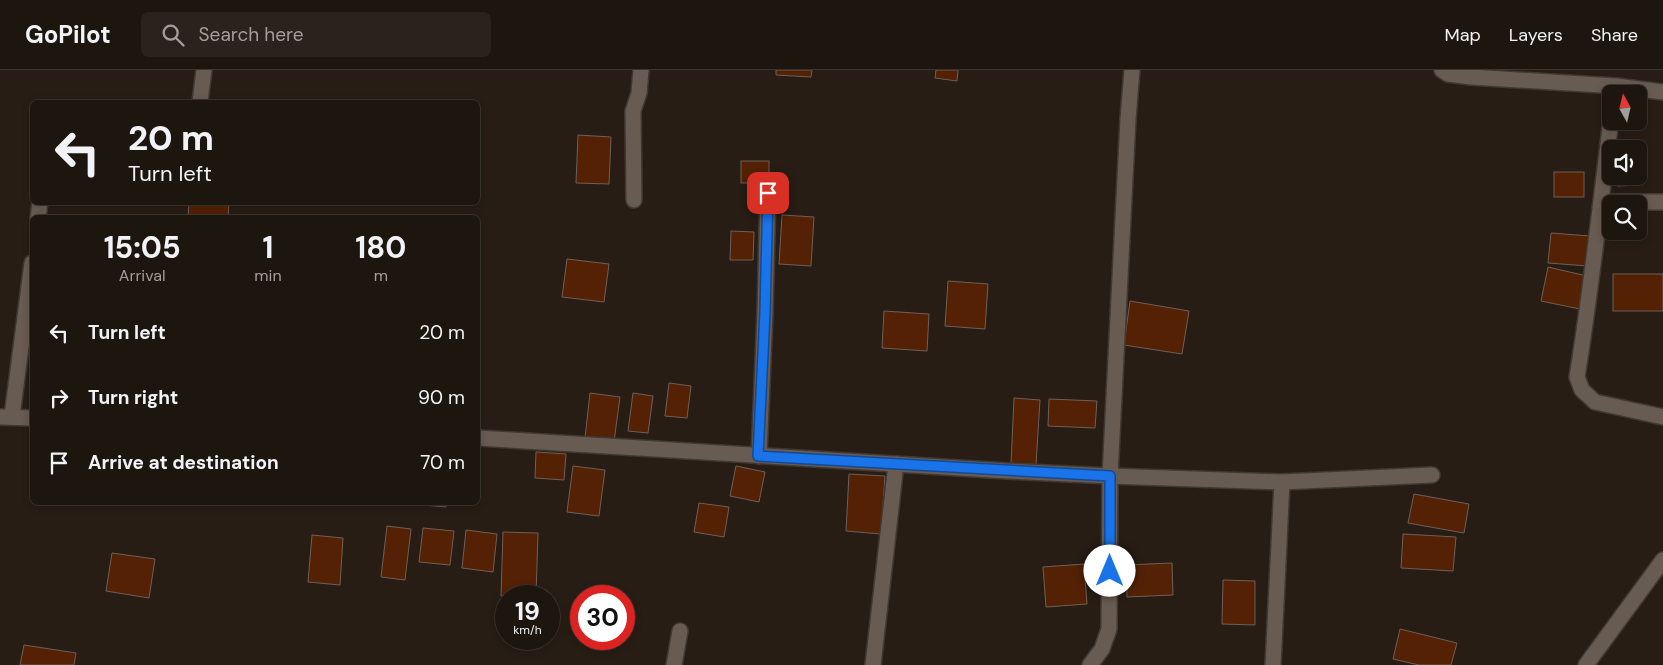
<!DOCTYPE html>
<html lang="en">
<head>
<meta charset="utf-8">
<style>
  :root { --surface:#1d160f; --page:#2a231d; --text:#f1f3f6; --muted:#a09f9e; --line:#3b352f }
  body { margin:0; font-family:"DM Sans",sans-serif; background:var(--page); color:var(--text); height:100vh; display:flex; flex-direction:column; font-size:19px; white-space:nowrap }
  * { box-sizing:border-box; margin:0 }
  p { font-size:16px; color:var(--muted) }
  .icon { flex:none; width:28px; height:28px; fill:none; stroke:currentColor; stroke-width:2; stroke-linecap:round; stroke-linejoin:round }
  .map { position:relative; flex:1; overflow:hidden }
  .panel { position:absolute; left:30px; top:145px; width:450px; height:290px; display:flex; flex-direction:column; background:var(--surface); border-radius:8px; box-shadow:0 2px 8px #0003,0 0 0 1px var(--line) }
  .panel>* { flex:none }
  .banner { position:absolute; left:30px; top:30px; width:450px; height:105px; border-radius:8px; box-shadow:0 2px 8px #0003,0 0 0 1px var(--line); background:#1d160f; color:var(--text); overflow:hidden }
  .needle { width:32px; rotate:352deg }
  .controls { position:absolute; left:1602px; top:15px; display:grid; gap:10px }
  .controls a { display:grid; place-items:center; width:45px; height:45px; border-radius:8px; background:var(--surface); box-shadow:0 2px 8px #0003,0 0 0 1px var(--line); font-size:25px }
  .speed { position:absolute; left:495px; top:515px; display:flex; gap:10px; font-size:25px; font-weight:700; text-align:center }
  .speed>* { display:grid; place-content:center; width:65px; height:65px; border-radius:50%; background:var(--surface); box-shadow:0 2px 8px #0003,0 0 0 1px var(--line); line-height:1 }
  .speed small { font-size:12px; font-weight:400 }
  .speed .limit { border:8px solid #d22; background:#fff; color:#111 }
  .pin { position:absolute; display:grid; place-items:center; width:42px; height:42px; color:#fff; margin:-21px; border-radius:10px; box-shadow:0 2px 8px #0006 }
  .me { position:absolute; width:55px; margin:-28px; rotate:0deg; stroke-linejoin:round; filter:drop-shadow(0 0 4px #0008) }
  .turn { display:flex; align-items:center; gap:18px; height:105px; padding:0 15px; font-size:22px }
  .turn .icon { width:65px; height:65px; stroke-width:2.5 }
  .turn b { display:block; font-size:35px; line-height:42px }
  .eta { display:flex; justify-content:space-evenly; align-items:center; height:85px; text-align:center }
  .eta b { font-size:30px; font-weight:700; line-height:35px }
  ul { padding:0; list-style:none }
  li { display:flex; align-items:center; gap:15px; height:65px; padding:0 15px }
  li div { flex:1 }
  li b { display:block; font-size:19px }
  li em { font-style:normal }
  header { display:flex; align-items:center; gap:30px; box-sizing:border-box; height:70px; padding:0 25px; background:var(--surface); border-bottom:1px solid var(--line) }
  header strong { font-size:24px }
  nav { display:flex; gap:28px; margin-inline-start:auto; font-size:18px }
  .search { width:350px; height:45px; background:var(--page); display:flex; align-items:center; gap:12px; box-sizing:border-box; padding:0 18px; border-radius:8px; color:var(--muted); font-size:19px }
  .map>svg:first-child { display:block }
  .building { fill:#542105; stroke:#6f5f58 }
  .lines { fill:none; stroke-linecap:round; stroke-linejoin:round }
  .street-casing { stroke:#403833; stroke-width:18 }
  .secondary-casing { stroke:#403833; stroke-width:18 }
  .street { stroke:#685b51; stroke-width:15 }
  .secondary { stroke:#685b51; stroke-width:15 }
  .route-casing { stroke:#114b97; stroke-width:12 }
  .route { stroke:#1a73e8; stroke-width:9 }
</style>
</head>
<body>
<header>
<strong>GoPilot</strong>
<div class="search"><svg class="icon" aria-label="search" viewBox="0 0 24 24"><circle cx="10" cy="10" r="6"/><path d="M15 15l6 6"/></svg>Search here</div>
<nav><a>Map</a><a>Layers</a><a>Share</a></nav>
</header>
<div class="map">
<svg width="1663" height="595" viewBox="0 0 1663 595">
  <rect width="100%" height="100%" fill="#271d14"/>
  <!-- building -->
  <g class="building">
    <polygon points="776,0 812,0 811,7 776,5"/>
    <polygon points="936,0 958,0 957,11 935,8"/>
    <polygon points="578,65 611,67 609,114 576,113"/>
    <polygon points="1639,80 1640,115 1617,116 1617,106 1639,106"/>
    <rect x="741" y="91" width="28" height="22"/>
    <rect x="1554" y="102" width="30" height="25"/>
    <polygon points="189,132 229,132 228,148 188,148"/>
    <polygon points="782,145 814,147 811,196 779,194"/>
    <polygon points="731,161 754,162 753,190 730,190"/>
    <polygon points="1551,163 1590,166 1588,196 1548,193"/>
    <polygon points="567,189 609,194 604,232 562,227"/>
    <polygon points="1548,197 1587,206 1580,239 1541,231"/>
    <rect x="1613" y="204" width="50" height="37"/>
    <polygon points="948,211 988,214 985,259 945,256"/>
    <polygon points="1130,231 1189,241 1182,284 1124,275"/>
    <polygon points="884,241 929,244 927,281 882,278"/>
    <polygon points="669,313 691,316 687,348 665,346"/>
    <polygon points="590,323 620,327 614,372 585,368"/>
    <polygon points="633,323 653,326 648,363 628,361"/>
    <polygon points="1014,328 1040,330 1036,395 1011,394"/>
    <polygon points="1049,329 1097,331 1095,358 1048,356"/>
    <polygon points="536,382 566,384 564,410 535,408"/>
    <polygon points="573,396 605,400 599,446 567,442"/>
    <polygon points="736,396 765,402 759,432 730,426"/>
    <polygon points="849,404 885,406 881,464 846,461"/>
    <polygon points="1414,424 1469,434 1464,463 1408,453"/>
    <polygon points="411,432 446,432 446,437 411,434"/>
    <polygon points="699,433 729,437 724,467 694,462"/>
    <polygon points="387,456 411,459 405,510 381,507"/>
    <polygon points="423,458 454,461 450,495 419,492"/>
    <polygon points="466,460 497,464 493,502 462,498"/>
    <polygon points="503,462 538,463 536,526 501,526"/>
    <polygon points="1403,464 1456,467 1453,501 1401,498"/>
    <polygon points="312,465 343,468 340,515 308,512"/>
    <polygon points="112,483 155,489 149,528 106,521"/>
    <polygon points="1172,493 1173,525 1127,527 1126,495"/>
    <polygon points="1084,494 1087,534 1046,537 1043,497"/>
    <polygon points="1223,510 1255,511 1255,555 1222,554"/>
    <polygon points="1400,559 1457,573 1451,595 1419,595 1393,589"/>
    <polygon points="24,575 76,583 74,595 20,595"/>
  </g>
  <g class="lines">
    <!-- street casing -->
    <g class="street-casing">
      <g id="street">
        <polyline points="1442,0 1448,4 1471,7 1616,16 1615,24"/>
        <polyline points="1616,16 1663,22"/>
        <polyline points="200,32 204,0"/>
        <path d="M1611,50C1600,136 1591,222 1577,307L1582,320L1595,332L1663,347"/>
        <polyline points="634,130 633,41 639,23 641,0"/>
        <polyline points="1601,132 1663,132"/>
        <polyline points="38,148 40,132"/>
        <polyline points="12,346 32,193"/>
        <polyline points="0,347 32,348"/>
        <polyline points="478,368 1007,401 1110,406 1282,412 1432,405"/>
        <polyline points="759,386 765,242 768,123"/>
        <polyline points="674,595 680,561"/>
        <polyline points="873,595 896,394"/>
        <polyline points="1090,595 1102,579 1109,559 1110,406 1128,49 1132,0"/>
        <polyline points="1273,595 1282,412"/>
      </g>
    </g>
    <!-- secondary casing -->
    <g class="secondary-casing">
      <polyline id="secondary" points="1586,595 1663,490"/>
    </g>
    <!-- street -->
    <use href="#street" class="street"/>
    <!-- secondary -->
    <use href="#secondary" class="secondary"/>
  </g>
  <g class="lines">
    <!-- route casing -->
    <g class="route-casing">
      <polyline id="route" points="768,123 765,242 758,386 1110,406 1110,501"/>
    </g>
    <!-- route -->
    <use href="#route" class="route"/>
  </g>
</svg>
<div class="controls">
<a><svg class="needle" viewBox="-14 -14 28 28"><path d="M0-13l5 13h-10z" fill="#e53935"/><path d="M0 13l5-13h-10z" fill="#a09f9e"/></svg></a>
<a><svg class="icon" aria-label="sound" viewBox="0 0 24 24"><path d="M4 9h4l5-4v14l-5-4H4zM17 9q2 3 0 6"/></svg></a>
<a><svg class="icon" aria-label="search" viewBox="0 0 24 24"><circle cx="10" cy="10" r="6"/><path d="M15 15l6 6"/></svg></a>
</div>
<div class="speed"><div>19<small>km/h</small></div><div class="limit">30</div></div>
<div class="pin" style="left:768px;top:123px;background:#d93025"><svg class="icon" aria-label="arrive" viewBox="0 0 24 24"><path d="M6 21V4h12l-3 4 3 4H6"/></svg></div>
<svg class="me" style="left:1110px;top:501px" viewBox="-20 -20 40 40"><circle r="19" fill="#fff"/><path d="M0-13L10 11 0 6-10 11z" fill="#1a73e8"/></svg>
<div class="banner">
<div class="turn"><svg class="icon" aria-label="left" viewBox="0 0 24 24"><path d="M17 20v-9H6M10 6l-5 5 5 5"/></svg><div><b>20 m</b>Turn left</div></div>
</div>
<section class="panel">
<div class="eta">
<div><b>15:05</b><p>Arrival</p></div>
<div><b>1</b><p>min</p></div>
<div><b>180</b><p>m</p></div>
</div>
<ul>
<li><svg class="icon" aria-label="left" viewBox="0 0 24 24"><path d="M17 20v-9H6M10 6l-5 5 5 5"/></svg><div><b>Turn left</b></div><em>20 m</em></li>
<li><svg class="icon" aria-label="right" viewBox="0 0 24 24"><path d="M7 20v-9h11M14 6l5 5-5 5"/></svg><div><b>Turn right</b></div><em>90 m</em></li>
<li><svg class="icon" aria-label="arrive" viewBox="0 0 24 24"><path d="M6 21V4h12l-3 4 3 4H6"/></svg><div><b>Arrive at destination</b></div><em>70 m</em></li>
</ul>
</section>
</div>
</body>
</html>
